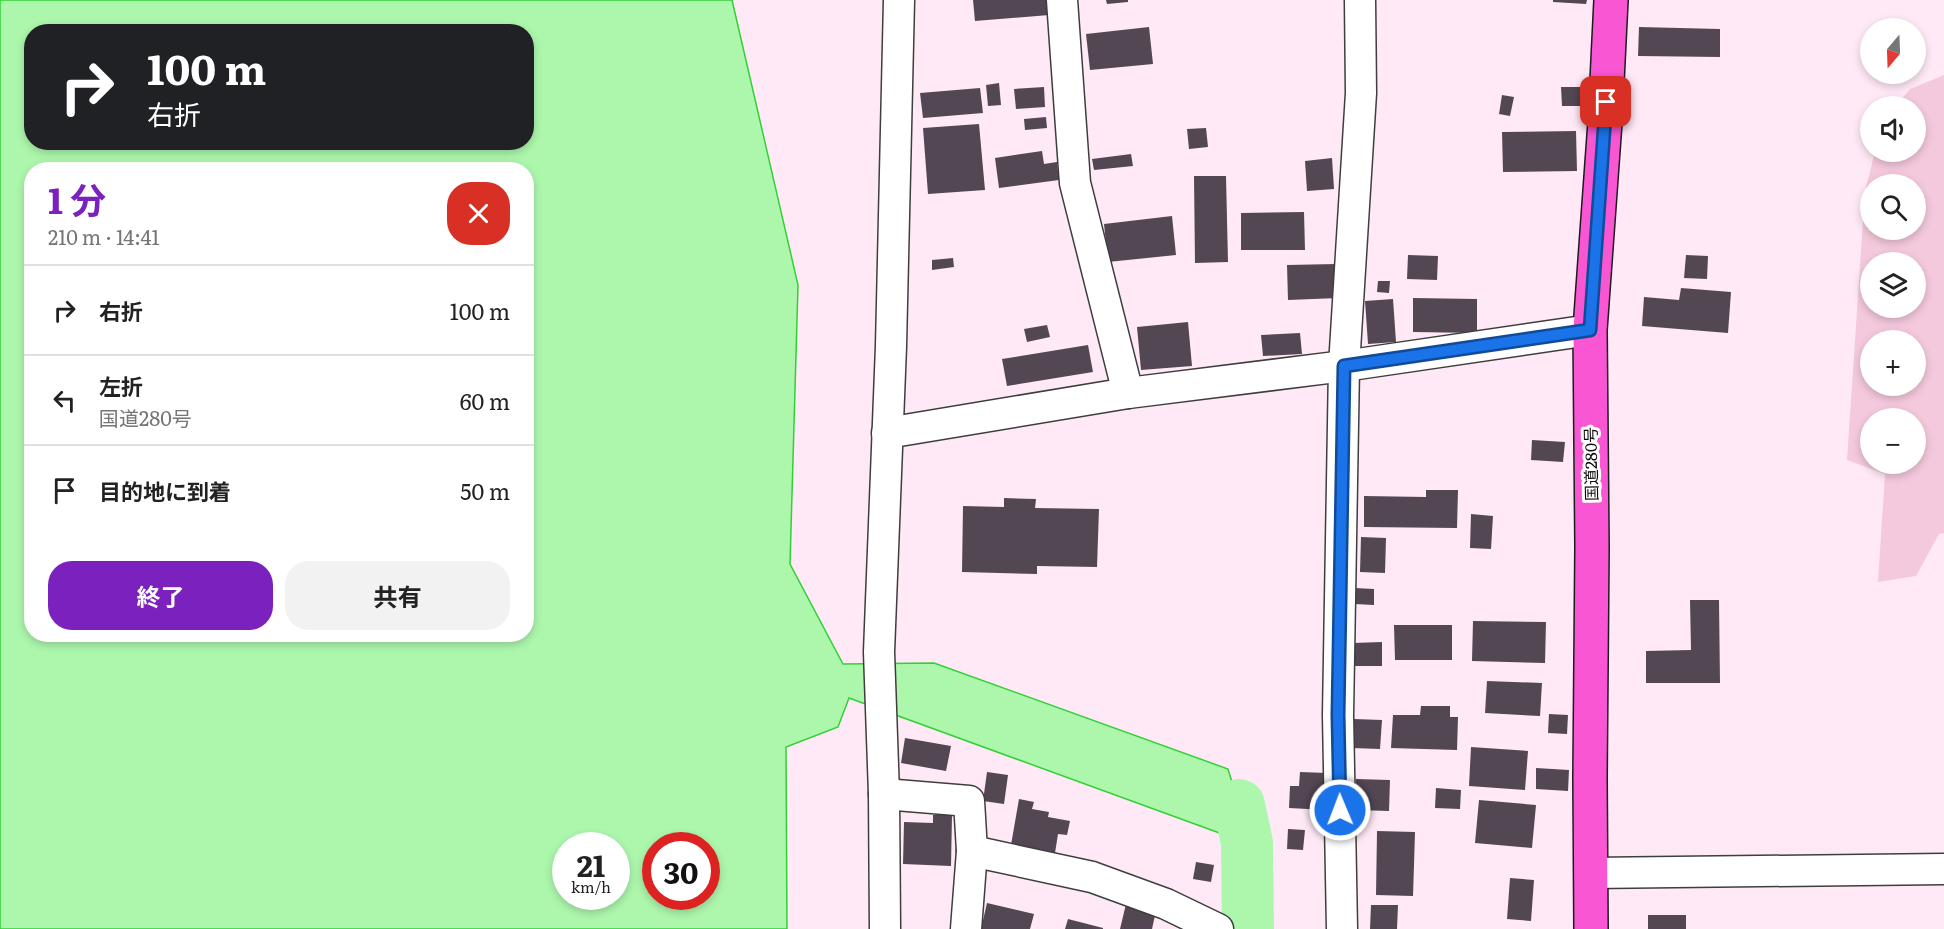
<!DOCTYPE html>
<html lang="ja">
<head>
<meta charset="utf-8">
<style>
  :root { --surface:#fff; --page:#f2f2f2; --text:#222; --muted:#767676; --line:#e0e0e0; --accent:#7b21bd }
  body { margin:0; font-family:Literata,"Noto Sans JP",serif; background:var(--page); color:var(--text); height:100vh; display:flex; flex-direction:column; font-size:22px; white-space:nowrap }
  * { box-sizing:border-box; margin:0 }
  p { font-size:20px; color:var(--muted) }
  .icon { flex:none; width:33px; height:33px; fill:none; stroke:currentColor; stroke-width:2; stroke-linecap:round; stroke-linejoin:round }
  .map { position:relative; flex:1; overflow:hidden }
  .sheet { position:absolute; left:24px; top:162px; width:510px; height:480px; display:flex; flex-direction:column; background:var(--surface); border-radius:24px; box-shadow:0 3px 9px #0003 }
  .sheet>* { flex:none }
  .banner { position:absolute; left:24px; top:24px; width:510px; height:126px; border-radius:24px; box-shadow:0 3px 9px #0003; background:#202124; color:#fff; overflow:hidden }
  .needle { width:39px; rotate:199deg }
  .tools { position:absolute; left:1860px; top:18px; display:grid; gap:12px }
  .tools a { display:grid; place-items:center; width:66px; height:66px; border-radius:50%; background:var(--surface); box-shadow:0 3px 9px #0003; font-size:30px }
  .speed { position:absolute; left:552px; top:832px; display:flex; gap:12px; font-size:30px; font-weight:700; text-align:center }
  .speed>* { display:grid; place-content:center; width:78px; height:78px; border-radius:50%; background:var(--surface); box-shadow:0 3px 9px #0003; line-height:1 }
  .speed small { font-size:15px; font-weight:400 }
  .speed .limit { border:9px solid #d22; background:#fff; color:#111 }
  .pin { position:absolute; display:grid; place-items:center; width:51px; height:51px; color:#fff; margin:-26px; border-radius:12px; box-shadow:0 3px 9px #0006 }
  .me { position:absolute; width:66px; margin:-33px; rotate:359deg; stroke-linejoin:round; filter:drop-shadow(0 0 4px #0008) }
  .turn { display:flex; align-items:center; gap:21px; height:126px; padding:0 24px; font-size:27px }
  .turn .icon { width:78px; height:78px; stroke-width:2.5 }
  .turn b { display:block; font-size:42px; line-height:51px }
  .round { display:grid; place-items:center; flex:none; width:63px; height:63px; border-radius:24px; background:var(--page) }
  .overview { display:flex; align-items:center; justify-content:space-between; height:102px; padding:0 24px }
  h1 { font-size:36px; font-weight:700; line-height:45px; color:var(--accent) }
  .cta { display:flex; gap:12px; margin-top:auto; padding:12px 24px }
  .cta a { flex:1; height:69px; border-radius:24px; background:var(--accent); color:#fff; font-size:24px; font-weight:700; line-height:69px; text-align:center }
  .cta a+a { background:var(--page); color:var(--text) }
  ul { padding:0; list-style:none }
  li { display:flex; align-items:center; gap:18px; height:90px; padding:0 24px; border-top:2px solid var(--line) }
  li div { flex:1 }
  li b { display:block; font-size:22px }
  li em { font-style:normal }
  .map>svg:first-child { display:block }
  .farmland { fill:#f5c9dd; fill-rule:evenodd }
  .water { fill:#adf7ad; stroke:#32d037; stroke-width:1.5; fill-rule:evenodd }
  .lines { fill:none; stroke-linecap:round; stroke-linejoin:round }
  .river { stroke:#adf7ad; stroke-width:52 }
  .building { fill:#544754 }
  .minor-casing { stroke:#3e3e3e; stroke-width:33 }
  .trunk-casing { stroke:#1c1c1c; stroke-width:36 }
  .minor { stroke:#fff; stroke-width:30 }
  .trunk { stroke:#f956d4; stroke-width:33 }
  .route-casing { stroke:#114b97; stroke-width:15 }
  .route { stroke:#1a73e8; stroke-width:10 }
  .labels { text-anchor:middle; stroke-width:6; stroke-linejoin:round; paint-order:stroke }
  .street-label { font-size:16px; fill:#0b0b0b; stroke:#fff }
</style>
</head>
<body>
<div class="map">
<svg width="1944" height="929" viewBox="0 0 1944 929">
  <rect width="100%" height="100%" fill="#ffe9f6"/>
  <!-- farmland -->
  <path class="farmland" d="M1944,75V533L1939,534L1916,576L1878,582L1885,474L1847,460L1865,191L1875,152H1916V106H1896L1910,89ZM1916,184V230H1870V184ZM1870,262H1916V308H1870ZM1916,340V386H1870V340ZM1916,418V464H1870V418Z"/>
  <!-- water -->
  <path class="water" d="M0,0H732L798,285L790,564L843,664L934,663L1228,769L1239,805L1225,835L849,698L838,727L786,747L787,929H0ZM32,32H526V142H32ZM32,170H526V634H32ZM566,846H616V897H566ZM656,846H706V897H656Z"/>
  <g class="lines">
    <!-- river -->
    <polyline class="river" points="1239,805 1247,843 1248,929"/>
  </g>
  <!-- building -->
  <g class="building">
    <polygon points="973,0 1048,0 1049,15 975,21"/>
    <polygon points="1106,0 1128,0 1128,2 1107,4"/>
    <polygon points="1553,0 1587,0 1586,4 1553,2"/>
    <polygon points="1149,27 1153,64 1090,70 1086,34"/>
    <polygon points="1639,27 1720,29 1720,57 1638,56"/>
    <polygon points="999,83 1001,105 988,106 986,85"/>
    <polygon points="1044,87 1045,107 1016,109 1014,89"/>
    <polygon points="1561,87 1580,87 1580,106 1562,106"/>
    <polygon points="980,88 983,113 923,118 920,93"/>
    <polygon points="1502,95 1514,97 1510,116 1499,114"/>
    <polygon points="1046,117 1047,128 1025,130 1024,119"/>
    <polygon points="979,124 985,190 928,194 923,128"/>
    <polygon points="1206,128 1208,147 1189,149 1187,129"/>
    <polygon points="1576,131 1577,171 1503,172 1502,132"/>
    <polygon points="1042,151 1044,164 1057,162 1059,180 999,188 995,158"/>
    <polygon points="1131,154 1133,166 1094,170 1092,159"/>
    <polygon points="1332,158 1334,189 1307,191 1305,161"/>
    <polygon points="1194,176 1226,176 1228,262 1195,263"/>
    <polygon points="1304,212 1305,250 1241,250 1241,213"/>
    <polygon points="1172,216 1176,255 1108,262 1104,224"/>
    <polygon points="1408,255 1438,256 1437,280 1407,279"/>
    <polygon points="1686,255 1708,256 1707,279 1684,278"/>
    <polygon points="953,258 954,267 932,270 932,260"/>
    <polygon points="1336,264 1338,298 1288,300 1287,265"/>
    <polygon points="1378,281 1390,281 1389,293 1377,292"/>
    <polygon points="1681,288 1731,292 1728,333 1642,326 1644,297 1679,300"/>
    <polygon points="1413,298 1477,299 1477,333 1413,332"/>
    <polygon points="1393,299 1396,342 1368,344 1365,301"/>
    <polygon points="1188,322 1192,366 1141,370 1137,327"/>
    <polygon points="1047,325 1050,337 1027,342 1024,329"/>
    <polygon points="1300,333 1302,354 1263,356 1261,335"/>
    <polygon points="1088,345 1093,372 1007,386 1002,359"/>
    <polygon points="1532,440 1565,442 1563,462 1531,460"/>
    <polygon points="1426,490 1458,490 1457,528 1364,527 1364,496 1426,497"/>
    <polygon points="1004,498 1036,499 1035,508 1099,509 1097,567 1037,566 1037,574 962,572 963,506 1004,507"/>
    <polygon points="1471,514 1493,516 1491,549 1470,548"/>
    <polygon points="1361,537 1386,538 1385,573 1360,572"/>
    <polygon points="1355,588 1374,589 1374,605 1354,604"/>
    <polygon points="1690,600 1719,600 1720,683 1646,683 1646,651 1691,650"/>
    <polygon points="1473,621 1546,622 1545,663 1472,661"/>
    <polygon points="1394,625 1452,625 1452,660 1395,660"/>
    <polygon points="1382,642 1382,666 1353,666 1353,643"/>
    <polygon points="1487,681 1542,683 1540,716 1485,713"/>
    <polygon points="1421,706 1450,706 1450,717 1458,717 1457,750 1391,748 1393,715 1420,715"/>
    <polygon points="1549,714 1568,715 1567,734 1548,733"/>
    <polygon points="1354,719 1382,720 1380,749 1352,748"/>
    <polygon points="905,738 951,746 946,771 901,763"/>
    <polygon points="1471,747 1528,751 1525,790 1469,786"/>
    <polygon points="1536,768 1569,770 1568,791 1536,789"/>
    <polygon points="987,772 1008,775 1004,804 983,801"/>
    <polygon points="1300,772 1327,773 1326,810 1289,808 1290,786 1299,786"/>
    <polygon points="1356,779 1390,780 1389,811 1356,810"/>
    <polygon points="1436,788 1461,790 1460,809 1435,808"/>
    <polygon points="1019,799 1034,802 1032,809 1049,812 1048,817 1070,821 1067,835 1058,834 1055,853 1011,845"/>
    <polygon points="1479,800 1536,805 1532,848 1475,843"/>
    <polygon points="933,815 952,815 951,866 903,864 904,822 933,823"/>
    <polygon points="1288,829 1305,830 1303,850 1287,849"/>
    <polygon points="1377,831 1415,832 1413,896 1376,895"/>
    <polygon points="1196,862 1214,865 1211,882 1193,879"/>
    <polygon points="1510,878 1534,880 1531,921 1507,919"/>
    <polygon points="987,903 1034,914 1030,929 981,929"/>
    <polygon points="1126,904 1156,911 1152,929 1120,929"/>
    <polygon points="1371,905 1398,905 1397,929 1370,929"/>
    <rect x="1648" y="915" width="38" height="14"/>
    <polygon points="1068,919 1103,928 1103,929 1065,929"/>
  </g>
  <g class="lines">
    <!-- minor casing -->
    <g class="minor-casing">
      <g id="minor">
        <polyline points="1062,0 1075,183 1128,393"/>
        <polyline points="887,433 1128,393 1344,366 1590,330"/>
        <polyline points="884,794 969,801 972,851 1092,877 1166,904 1218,929"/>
        <polyline points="1591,873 1944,869"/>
        <polyline points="885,929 884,794 879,652 891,346 899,0"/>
        <polyline points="966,929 972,851"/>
        <polyline points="1342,929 1338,715 1344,366 1361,93 1360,0"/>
      </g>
    </g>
    <!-- trunk casing -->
    <g class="trunk-casing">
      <polyline id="trunk" points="1591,929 1590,778 1592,547 1590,330 1605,122 1611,0"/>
    </g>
    <!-- minor -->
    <use href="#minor" class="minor"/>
    <!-- trunk -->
    <use href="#trunk" class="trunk"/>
  </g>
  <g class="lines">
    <!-- route casing -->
    <g class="route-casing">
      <polyline id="route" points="1340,810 1338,715 1344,366 1590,330 1606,102"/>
    </g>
    <!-- route -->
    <use href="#route" class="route"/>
  </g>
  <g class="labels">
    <!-- street labels -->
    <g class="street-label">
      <text transform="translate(1591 464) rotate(-91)" y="6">国道280号</text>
    </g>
  </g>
</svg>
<div class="tools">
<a><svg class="needle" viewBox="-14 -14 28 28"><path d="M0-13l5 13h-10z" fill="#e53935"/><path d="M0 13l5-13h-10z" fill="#767676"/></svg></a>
<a><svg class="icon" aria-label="sound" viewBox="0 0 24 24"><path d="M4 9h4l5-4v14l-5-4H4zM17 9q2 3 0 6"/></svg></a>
<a><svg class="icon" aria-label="search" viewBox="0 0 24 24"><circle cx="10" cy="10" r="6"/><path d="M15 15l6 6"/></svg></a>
<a><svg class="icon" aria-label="layers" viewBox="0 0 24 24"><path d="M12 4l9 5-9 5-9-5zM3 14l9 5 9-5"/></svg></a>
<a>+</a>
<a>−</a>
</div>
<div class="speed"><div>21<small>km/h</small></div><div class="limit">30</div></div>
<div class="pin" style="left:1606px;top:102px;background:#d93025"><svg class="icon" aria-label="arrive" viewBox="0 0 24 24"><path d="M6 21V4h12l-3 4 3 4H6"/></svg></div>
<svg class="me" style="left:1340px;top:810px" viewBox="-20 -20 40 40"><circle r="17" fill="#1a73e8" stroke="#fff" stroke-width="3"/><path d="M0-11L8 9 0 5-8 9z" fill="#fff"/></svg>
<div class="banner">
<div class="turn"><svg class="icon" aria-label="right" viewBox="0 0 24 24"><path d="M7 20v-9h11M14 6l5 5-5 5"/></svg><div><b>100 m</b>右折</div></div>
</div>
<section class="sheet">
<div class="overview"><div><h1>1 分</h1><p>210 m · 14:41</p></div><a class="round" style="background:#d93025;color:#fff"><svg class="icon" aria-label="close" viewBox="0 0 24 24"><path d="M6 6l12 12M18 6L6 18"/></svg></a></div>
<ul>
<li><svg class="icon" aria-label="right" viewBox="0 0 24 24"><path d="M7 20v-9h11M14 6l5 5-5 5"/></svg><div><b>右折</b></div><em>100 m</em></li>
<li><svg class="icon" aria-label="left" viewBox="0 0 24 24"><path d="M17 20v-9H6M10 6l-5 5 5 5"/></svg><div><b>左折</b><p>国道280号</p></div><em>60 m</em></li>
<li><svg class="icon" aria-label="arrive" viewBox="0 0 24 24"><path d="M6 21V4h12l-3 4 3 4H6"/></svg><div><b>目的地に到着</b></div><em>50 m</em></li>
</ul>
<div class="cta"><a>終了</a><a>共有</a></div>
</section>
</div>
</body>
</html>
